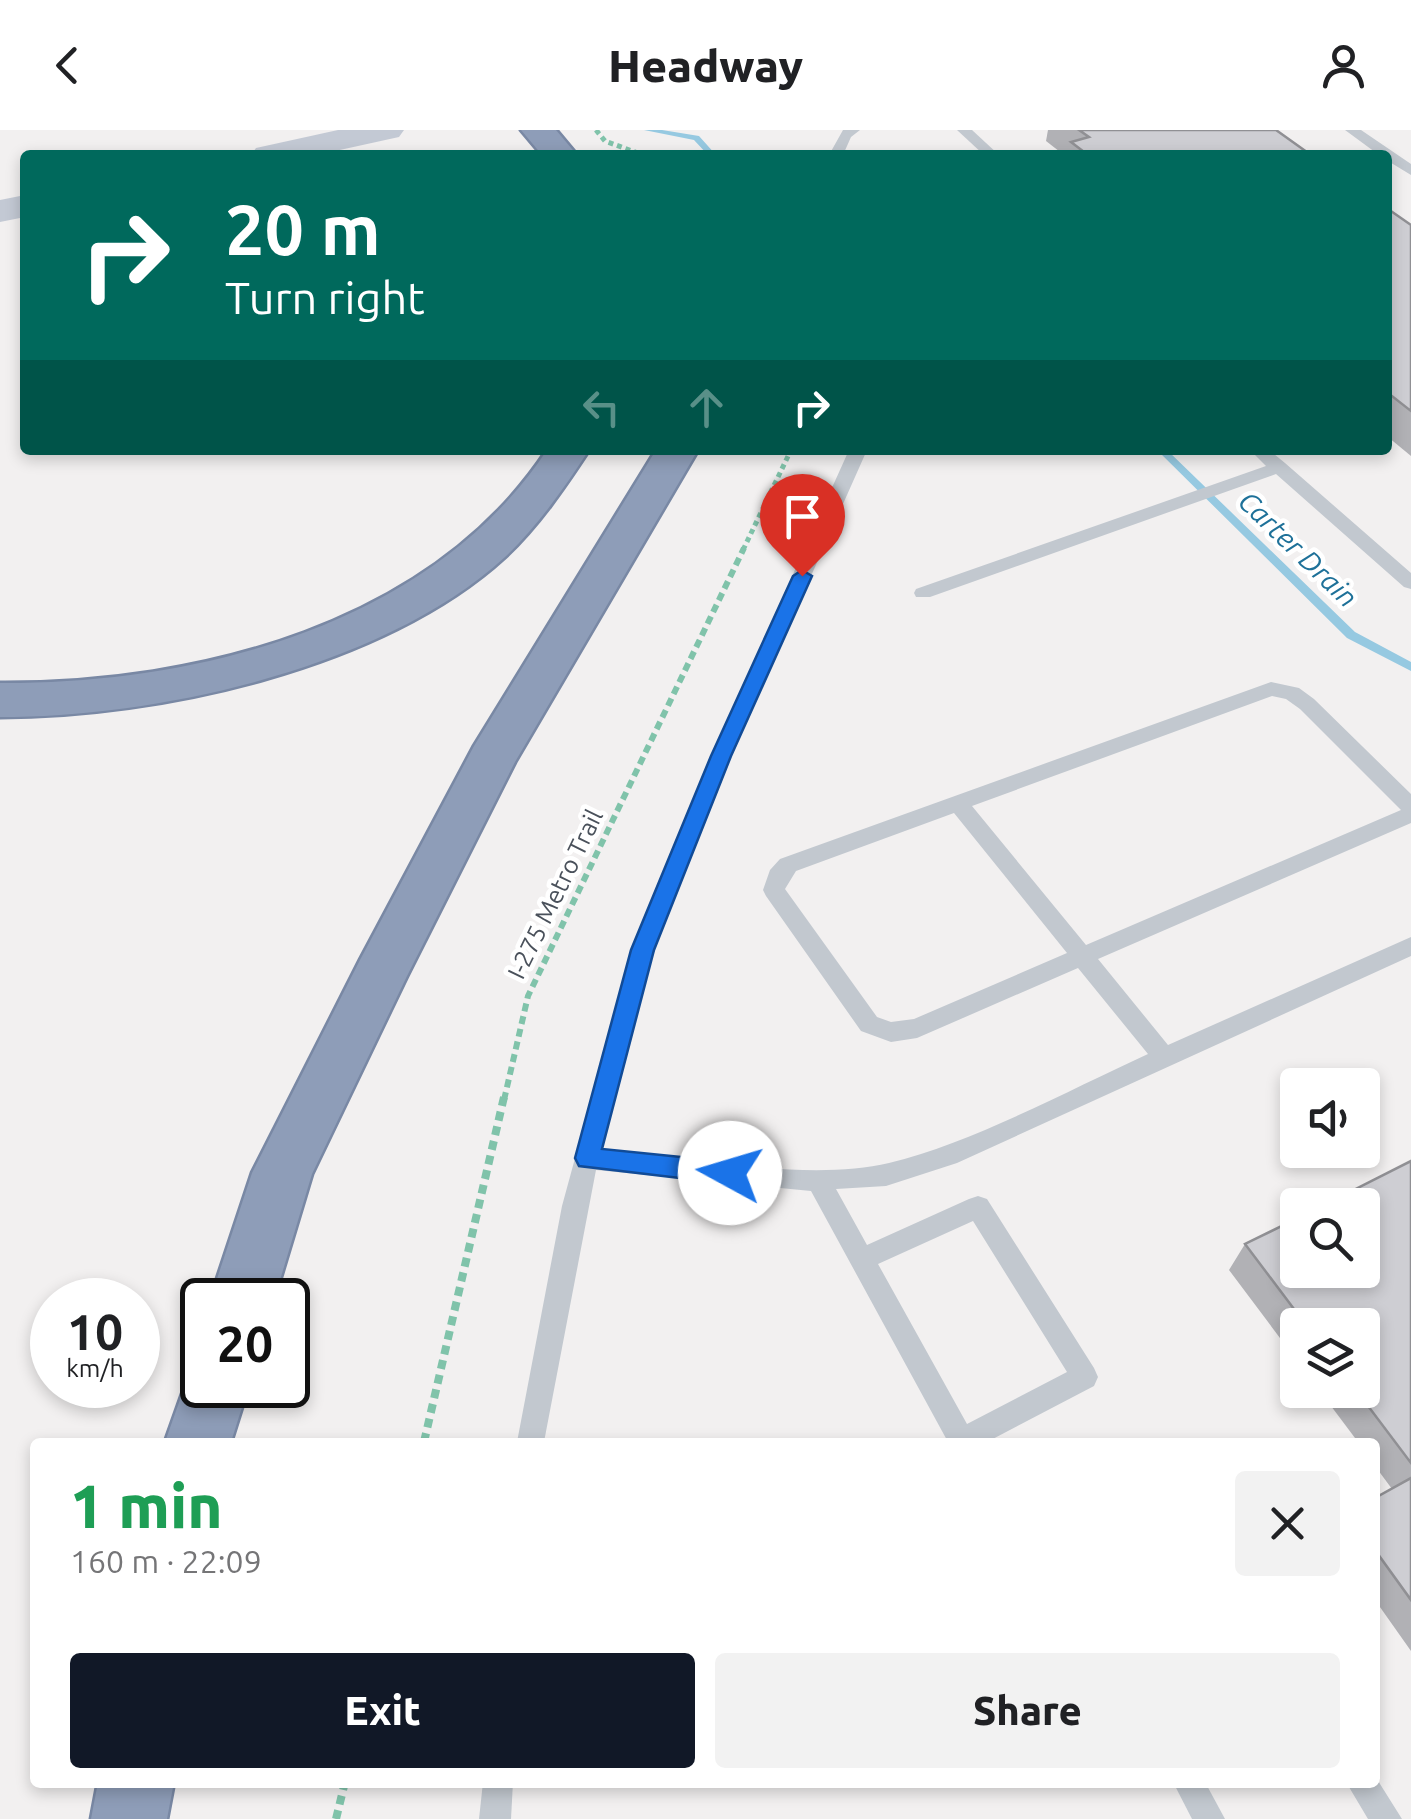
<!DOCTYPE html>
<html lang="en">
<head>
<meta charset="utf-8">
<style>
  :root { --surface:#fff; --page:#f2f2f2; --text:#202124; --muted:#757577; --accent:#111827 }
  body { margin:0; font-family:Ubuntu,sans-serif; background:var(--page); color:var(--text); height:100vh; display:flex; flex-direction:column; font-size:38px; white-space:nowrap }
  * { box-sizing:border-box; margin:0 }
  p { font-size:32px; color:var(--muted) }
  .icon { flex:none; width:55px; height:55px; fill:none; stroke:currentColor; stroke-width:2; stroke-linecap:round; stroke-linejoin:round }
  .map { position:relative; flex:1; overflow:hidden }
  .sheet { position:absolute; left:30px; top:1308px; width:1350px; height:350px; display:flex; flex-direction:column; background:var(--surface); border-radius:10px; box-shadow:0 5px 15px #0003 }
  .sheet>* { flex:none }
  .top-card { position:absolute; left:20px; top:20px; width:1372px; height:305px; border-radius:10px; box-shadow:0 5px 15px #0003; background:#00695c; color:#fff; overflow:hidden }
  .buttons { position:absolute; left:1280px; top:938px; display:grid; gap:20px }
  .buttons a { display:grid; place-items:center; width:100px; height:100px; border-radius:10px; background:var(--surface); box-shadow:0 5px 15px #0003; font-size:50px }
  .speed { position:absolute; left:30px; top:1148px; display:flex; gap:20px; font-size:50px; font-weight:700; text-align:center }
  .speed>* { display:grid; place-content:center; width:130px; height:130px; border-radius:50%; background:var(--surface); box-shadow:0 5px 15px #0003; line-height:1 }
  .speed small { font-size:25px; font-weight:400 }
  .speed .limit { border:5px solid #111; border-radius:15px; background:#fff; color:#111 }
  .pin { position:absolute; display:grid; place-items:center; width:85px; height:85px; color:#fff; margin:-102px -42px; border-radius:50% 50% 50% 0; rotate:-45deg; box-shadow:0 0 10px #0007 }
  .pin .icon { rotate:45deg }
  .me { position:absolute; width:110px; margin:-55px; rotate:276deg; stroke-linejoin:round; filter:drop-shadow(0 0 8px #0008) }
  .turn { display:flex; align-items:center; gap:35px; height:210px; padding:0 40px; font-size:45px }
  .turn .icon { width:130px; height:130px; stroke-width:2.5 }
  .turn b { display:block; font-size:70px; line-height:85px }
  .lanes { display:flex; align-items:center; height:95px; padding:0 40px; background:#0003; justify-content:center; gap:50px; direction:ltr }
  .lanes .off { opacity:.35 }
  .round { display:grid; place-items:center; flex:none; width:105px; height:105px; border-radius:10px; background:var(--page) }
  .overview { display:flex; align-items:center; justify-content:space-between; height:170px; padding:0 40px }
  h1 { font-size:60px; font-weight:800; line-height:75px; color:#1e9e55 }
  .primary-button { display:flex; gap:20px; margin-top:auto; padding:20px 40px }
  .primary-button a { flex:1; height:115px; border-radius:10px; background:var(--accent); color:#fff; font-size:40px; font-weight:800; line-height:115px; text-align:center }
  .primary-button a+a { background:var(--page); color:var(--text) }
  header { display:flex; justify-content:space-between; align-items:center; height:130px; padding:0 40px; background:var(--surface); font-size:45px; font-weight:800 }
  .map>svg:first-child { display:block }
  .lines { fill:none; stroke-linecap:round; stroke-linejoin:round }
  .stream { fill:#96c9e1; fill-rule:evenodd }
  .highway-casing { stroke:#7988a4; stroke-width:5 }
  .path-far2 { stroke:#80c3aa; stroke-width:5; stroke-dasharray:5 4; stroke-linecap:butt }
  .path-far1 { stroke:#80c3aa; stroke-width:6; stroke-dasharray:8 5; stroke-linecap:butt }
  .path { stroke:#80c3aa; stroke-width:8; stroke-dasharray:9 6; stroke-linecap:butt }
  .lane { fill:#c2c8cf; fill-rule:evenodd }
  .secondary { fill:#c3c9d4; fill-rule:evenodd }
  .highway { fill:#8e9db8; fill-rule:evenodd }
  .wall { fill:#b1b1b5 }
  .building { fill:#ceced3; stroke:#909094; stroke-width:2.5 }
  .route { fill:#1a73e8; stroke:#114b97; stroke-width:2.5 }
  .labels { text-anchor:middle; stroke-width:9; stroke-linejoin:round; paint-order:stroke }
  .street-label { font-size:25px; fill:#4a515b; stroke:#fff }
  .water-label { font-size:28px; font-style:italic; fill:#1e7199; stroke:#fff }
</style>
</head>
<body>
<header><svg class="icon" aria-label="back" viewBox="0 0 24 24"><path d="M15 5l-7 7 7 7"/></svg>Headway<svg class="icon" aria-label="person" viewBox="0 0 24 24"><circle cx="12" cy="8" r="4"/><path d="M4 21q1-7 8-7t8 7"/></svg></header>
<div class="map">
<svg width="1411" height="1689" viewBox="0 0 1411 1689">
  <rect width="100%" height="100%" fill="#f2f0f0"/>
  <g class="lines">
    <!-- stream -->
    <g class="stream">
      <polygon points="644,0 662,0 699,6 716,25 708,25 694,10"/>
      <polygon points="1157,320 1167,320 1355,502 1411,532 1411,541 1347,508"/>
    </g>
    <!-- highway casing -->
    <g class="highway-casing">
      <g id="highway">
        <polygon points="521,0 556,0 577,25 542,25"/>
        <path d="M547,320H589C564,358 538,396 505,427C384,538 159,587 0,587V553C199,554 431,495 547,320Z"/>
        <polygon points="656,320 698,320 515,632 407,846 312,1044 274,1170 210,1170 252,1043 360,830 474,616"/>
        <polygon points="202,1229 202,1255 249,1255 231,1312 165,1312 193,1233"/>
        <polygon points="98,1652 174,1652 167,1689 91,1689"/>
      </g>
    </g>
    <!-- path-far2 -->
    <g class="path-far2">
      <polyline points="596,0 605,11 643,25"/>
      <polyline points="743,420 791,320"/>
    </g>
    <!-- path-far1 -->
    <polyline class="path-far1" points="504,970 528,866 744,418"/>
    <!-- path -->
    <g class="path">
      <polyline points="424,1312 504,967"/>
      <polyline points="336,1689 345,1652"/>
    </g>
    <!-- lane -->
    <g class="lane">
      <polygon points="843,0 860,0 851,7 843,25 829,25"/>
      <polygon points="957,0 972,0 999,25 984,25"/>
      <polygon points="1345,0 1361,0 1411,34 1411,45 1388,31 1388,25 1379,25"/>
      <path d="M849,320H867L731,626L654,819L601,1019C684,1028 810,1052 889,1033C972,1013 1069,960 1148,924L1078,838L917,908L891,912L861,901L766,766L763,760L770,740L780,729L1271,552L1299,558L1314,569L1411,664V693L1098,829L1168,915L1411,807V826L957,1033L886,1056L836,1059L867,1115L969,1069L978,1066L987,1069L1094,1238L1098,1247L1094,1256L987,1312H948L811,1061L596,1040L544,1312H517L562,1076L632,819L711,626ZM1272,566L1286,569L1300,579L1401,680L1086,815L972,676ZM954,683L1067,823L914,889L891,892L877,887L785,759L796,741ZM973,1091L1067,1242L967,1294L878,1134Z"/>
      <polygon points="1250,320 1269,320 1285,333 1411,443 1411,459 1404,457 1276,344 930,467 916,467 914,463 916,459 1266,336"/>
      <polygon points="1375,1646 1402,1689 1368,1689 1346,1652 1375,1652"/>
      <polygon points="483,1652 513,1652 511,1689 479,1689"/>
      <polygon points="1173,1652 1205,1652 1225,1689 1192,1689"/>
    </g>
    <!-- secondary -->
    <g class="secondary">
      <polygon points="338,0 404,0 399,7 317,25 251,25 256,18"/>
      <polygon points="25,65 25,87 0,92 0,70"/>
    </g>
    <!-- highway -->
    <use href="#highway" class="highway"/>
  </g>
  <!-- wall -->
  <g class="wall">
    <polygon points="1048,0 1276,0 1311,25 1064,25 1046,11"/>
    <polygon points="1388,79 1411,95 1411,326 1388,307"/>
    <polygon points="1411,1031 1411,1521 1375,1470 1375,1368 1392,1359 1375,1336 1375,1312 1358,1312 1319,1260 1362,1260 1362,1195 1298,1195 1298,1232 1229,1140 1245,1114"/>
  </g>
  <!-- building -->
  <g class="building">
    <polygon points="1079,0 1276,0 1311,25 1088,25 1071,12 1089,7"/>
    <polygon points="1388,79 1411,95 1411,281 1388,263"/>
    <polygon points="1411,1031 1411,1333 1356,1260 1362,1260 1362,1195 1306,1195 1245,1114 1298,1088 1298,1140 1362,1140 1362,1075 1324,1075"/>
    <polygon points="1411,1348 1411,1470 1375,1420 1375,1368"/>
  </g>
  <!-- route -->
  <polygon class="route" points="802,440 812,446 731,626 654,820 602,1019 730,1032 743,1043 730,1054 579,1036 575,1028 631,820 711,626 793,446"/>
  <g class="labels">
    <!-- street labels -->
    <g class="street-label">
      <text transform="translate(555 764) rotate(-64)" y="9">I-275 Metro Trail</text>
    </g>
    <!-- water labels -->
    <g class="water-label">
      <text transform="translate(1298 419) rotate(44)" y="10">Carter Drain</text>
    </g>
  </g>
</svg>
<div class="buttons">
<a><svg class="icon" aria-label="sound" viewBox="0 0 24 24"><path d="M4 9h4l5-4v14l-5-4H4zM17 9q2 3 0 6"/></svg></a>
<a><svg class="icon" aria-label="search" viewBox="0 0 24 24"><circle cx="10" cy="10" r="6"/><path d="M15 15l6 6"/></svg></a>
<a><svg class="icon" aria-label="layers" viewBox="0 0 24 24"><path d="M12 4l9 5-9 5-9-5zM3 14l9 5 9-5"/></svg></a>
</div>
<div class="speed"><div>10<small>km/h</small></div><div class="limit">20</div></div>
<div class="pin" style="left:802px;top:446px;background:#d93025"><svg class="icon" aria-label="arrive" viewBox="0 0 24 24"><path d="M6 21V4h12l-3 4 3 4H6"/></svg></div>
<svg class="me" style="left:730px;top:1043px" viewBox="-20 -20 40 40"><circle r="19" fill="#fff"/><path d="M0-13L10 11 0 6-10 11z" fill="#1a73e8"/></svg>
<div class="top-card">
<div class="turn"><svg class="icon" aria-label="right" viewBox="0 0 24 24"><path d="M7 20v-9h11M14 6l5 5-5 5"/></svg><div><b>20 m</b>Turn right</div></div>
<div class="lanes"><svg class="icon off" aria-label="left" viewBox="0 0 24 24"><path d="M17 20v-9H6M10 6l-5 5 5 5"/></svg><svg class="icon off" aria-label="ahead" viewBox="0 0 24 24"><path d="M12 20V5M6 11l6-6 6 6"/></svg><svg class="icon" aria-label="right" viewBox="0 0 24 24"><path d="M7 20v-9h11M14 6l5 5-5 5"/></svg></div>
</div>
<section class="sheet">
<div class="overview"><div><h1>1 min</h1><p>160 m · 22:09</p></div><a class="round"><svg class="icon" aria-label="close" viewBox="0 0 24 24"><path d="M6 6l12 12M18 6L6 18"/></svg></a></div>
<div class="primary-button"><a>Exit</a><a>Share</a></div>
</section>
</div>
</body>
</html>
